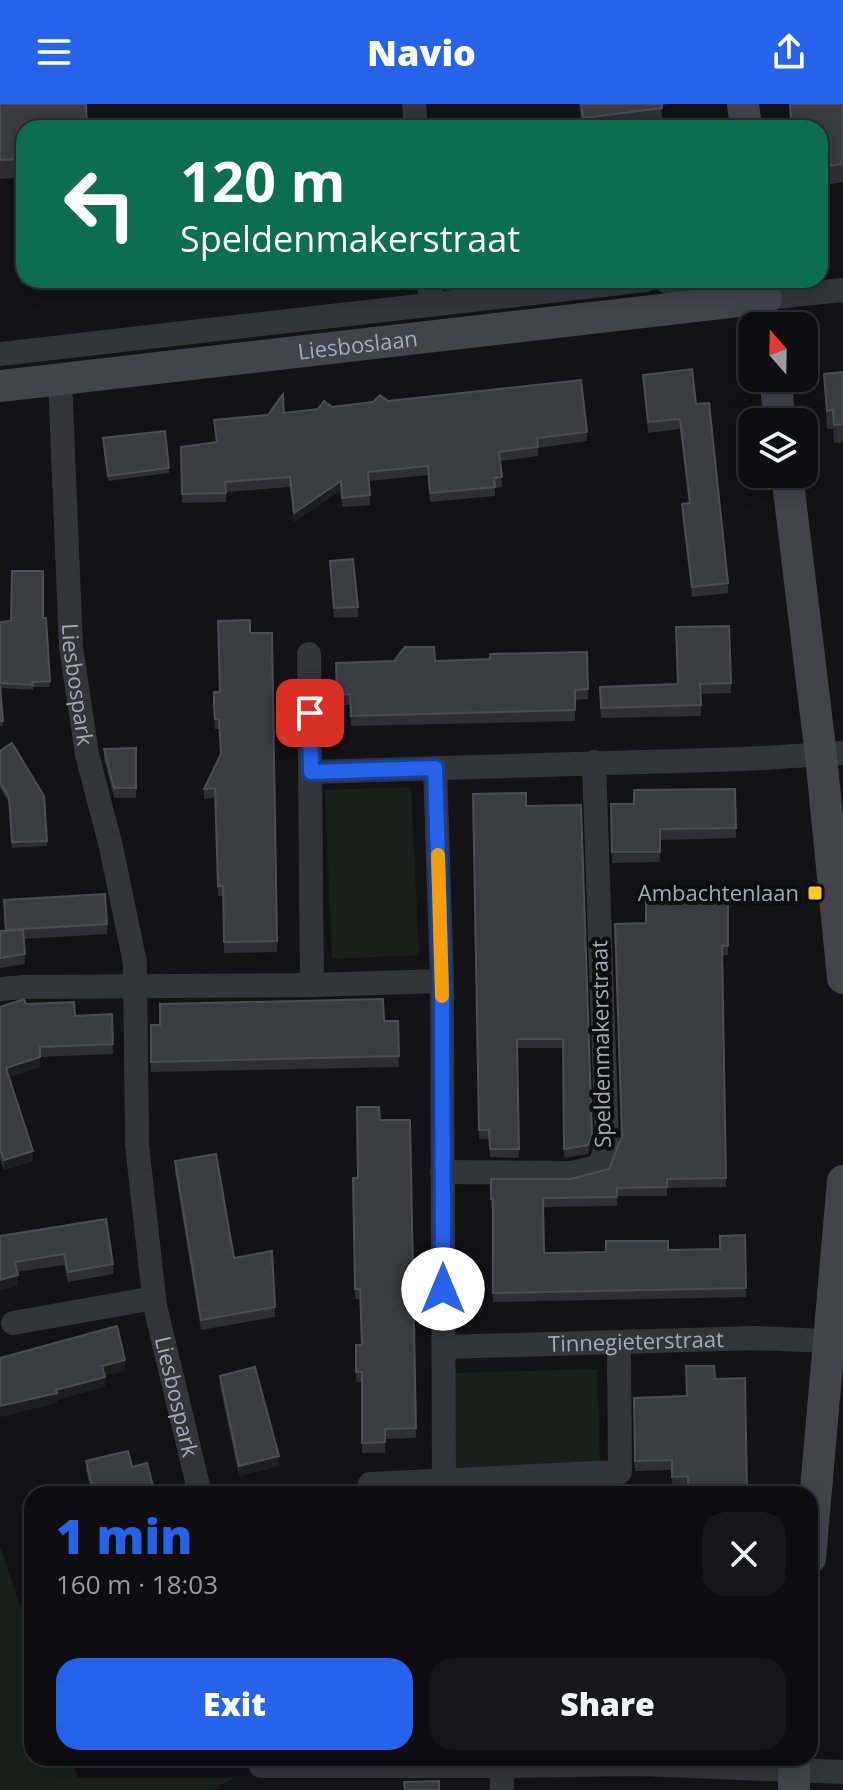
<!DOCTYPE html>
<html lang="en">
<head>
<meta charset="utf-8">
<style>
  :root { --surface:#0e0e10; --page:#171719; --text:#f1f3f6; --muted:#9b9c9f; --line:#2e2e30; --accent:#2563eb }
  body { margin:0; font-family:"Open Sans",sans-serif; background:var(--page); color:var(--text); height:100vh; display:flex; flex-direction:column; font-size:30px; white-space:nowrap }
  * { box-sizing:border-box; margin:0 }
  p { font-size:26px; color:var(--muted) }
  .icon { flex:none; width:44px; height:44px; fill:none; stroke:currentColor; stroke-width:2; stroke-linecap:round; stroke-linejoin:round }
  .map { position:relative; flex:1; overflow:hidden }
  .panel { position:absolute; left:24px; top:1382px; width:794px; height:280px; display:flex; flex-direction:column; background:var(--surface); border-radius:24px; box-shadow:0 4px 20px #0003,0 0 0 2px var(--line) }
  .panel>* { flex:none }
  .guide { position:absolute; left:16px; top:16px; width:812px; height:168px; border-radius:24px; box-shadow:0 4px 20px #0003,0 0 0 2px var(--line); background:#0b6e4f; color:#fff; overflow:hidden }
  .needle { width:52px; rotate:340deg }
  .controls { position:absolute; left:738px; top:208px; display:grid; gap:16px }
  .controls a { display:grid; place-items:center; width:80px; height:80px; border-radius:16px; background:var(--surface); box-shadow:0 4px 20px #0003,0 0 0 2px var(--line); font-size:40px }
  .pin { position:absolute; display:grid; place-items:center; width:68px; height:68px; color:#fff; margin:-34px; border-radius:16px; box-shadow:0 4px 12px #0006 }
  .me { position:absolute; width:88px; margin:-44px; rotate:0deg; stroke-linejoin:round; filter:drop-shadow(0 0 6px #0008) }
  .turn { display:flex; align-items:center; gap:28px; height:168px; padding:0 32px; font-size:36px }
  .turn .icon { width:104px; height:104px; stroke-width:2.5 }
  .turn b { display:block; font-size:56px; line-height:68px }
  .round { display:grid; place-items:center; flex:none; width:84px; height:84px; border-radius:24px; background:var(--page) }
  .headline { display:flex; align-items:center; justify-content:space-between; height:136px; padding:0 32px }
  h1 { font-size:48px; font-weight:800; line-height:60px; color:var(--accent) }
  .action { display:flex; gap:16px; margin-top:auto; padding:16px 32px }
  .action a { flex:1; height:92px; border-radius:24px; background:var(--accent); color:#fff; font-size:32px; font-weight:800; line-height:92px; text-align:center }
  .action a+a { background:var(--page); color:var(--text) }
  header { display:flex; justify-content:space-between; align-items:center; height:104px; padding:0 32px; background:var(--accent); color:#fff; font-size:36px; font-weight:800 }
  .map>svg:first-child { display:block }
  .green { fill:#19201b }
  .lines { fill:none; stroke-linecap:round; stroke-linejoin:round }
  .street { stroke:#34343b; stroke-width:24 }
  .secondary { stroke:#42434b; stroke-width:32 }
  .wall { fill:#2f2f33 }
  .shaded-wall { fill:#1e1e21 }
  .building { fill:#3b3c41; stroke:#4c4d54; stroke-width:2 }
  .route-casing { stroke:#184099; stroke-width:20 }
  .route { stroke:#2563eb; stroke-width:14 }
  .slow { stroke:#f59e0b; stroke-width:14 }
  .poi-dot { fill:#ffc822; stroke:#0e0e10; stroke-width:3 }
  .labels { text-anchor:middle; stroke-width:8; stroke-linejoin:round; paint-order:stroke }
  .street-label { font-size:22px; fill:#a4a8b7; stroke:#0e0e10 }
  .poi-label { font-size:22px; fill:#a4a8b7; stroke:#0e0e10; text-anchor:end }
</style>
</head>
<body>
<header><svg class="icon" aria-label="menu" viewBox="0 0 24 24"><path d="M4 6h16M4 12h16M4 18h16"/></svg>Navio<svg class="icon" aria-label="share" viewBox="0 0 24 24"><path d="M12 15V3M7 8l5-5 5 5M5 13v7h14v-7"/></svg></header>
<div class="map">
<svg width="843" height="1686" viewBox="0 0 843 1686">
  <rect width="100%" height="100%" fill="#131315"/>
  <!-- green -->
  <g class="green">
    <polygon points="411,683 419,851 332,855 325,686"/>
    <polygon points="597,1265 600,1359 455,1363 455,1269"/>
    <polygon points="0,1442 32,1537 32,1654 71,1654 78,1674 235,1674 210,1686 0,1686"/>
  </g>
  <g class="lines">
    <!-- street -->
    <g class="street">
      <polyline points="414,0 416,24"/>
      <polyline points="429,176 431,201"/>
      <polyline points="664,176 714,200"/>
      <polyline points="766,194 843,186"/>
      <polyline points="0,250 646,176"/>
      <path id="s1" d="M60,275L71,543L87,650L111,743L135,859L137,1041L155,1202L200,1390"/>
      <polyline points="309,550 312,881"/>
      <polyline points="435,664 442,877 444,1377"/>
      <polyline points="311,668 744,655 843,649"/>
      <polyline points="0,885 24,883 312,881 442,877"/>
      <polyline points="442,1068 571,1069 599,1063 607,1041 594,658"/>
      <polyline points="13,1219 154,1194"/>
      <path id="s2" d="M444,1243L755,1234L827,1237L843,1234"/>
      <polyline points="370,1380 620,1368 619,1238"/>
      <polyline points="261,1662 501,1662 502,1686"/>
      <polyline points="501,1662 639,1660 843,1668"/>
    </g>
    <!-- secondary -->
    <g class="secondary">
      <polyline points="743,0 746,24"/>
      <polyline points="775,274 780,318"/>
      <path id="s3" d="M0,282L766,194"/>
      <polyline points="787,370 821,652 843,874"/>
      <polyline points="810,1454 843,1077"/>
      <polyline points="794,1686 794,1654"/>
    </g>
  </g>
  <!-- wall -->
  <g class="wall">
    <polygon points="0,0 24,24 24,73 0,75"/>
    <polygon points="579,0 669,0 662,1 662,23 652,24 582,24"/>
    <polygon points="789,0 843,0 843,78 820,82 820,24 790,24"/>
    <polygon points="843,268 843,338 834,339 833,325 827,325 824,270"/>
    <polygon points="643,271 696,300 728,479 728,489 692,493 682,410 682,400 689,399 680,325 648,329"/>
    <polygon points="388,297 587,328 587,337 538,344 538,352 500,357 502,383 495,384 495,392 430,398 428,371 369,377 370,401 342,403 341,386 294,418 290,383 226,388 226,398 182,399 181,343 216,339 214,316"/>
    <polygon points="103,339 169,364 169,369 108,377"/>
    <polygon points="330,457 358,503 358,513 334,514"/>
    <polygon points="46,514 50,583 33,583 33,586 1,584 3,622 0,622 0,518"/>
    <polygon points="729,522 731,589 700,590 701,612 601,614 600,583 678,580"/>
    <polygon points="250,529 272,529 277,848 224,849 223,792 218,792 215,694 204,695 204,685 221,651 219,625 215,625 214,598"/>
    <polygon points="587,548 588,595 575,596 575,617 351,622 350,601 337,601 336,559 490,555"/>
    <polygon points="136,644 136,694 114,694 104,655 104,645"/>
    <polygon points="0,647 44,692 47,742 12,744 9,699 0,684"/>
    <polygon points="735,685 736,734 660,736 660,758 612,759 611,700 634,700"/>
    <polygon points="473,690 526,702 592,1039 588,1050 564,1054 563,944 518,944 519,1054 490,1053 489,1035 479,1035"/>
    <polygon points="712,790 728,790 728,851 722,851 726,1083 667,1084 667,1092 617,1092 617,1102 543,1103 544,1149 720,1145 745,1131 746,1193 493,1198 493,1104 491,1104 491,1075 571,1075 609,1065 622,1032 646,819"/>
    <polygon points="4,796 107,820 107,830 24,835 25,860 0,864 0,827 5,827"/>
    <polygon points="26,900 75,912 112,910 113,950 40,953 40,963 9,973 33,1057 4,1066 0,1055 0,903"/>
    <polygon points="398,917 399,963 151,968 151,921"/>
    <polygon points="380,1016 410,1016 416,1334 385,1335 385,1349 362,1349 362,1278 356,1278 356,1266 361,1241 360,1195 355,1195 353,1074 358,1074"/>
    <polygon points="175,1057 234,1154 272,1147 275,1213 201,1226 175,1067"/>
    <polygon points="0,1132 113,1160 113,1170 68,1178 64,1161 17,1168 18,1182 0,1186"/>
    <polygon points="220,1272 279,1362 239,1372 220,1282"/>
    <polygon points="687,1292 688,1382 672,1383 672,1366 635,1367 634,1294"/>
    <polygon points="86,1357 132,1363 155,1390 92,1390 86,1367"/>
  </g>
  <!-- shaded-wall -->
  <g class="shaded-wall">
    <polygon points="341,377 341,386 294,418 294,409"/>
    <polygon points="40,953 40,963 6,974 6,964"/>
    <polygon points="592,1030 592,1039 588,1050 588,1041"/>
    <polygon points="33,1047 33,1057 4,1066 4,1056"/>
    <polygon points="18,1171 18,1182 0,1186 0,1176"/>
    <polygon points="125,1256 125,1267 102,1272 102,1262"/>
    <polygon points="105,1273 105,1283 57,1296 57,1299 0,1313 0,1302 56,1286"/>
    <polygon points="279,1352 279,1362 239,1372 239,1362"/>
  </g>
  <!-- building -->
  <g class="building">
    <polygon points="0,0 86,0 87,24 24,24 24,55 0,56"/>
    <polygon points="581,0 662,0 662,4 583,14"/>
    <polygon points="790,0 843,0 843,60 820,63 820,24 792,24"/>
    <polygon points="692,265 696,300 709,299 728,479 692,483 682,400 690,399 680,315 648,318 643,271"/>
    <polygon points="843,268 843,320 834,321 833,306 827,307 824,270"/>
    <polygon points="581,276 587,328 537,334 538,343 499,348 502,373 494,374 495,383 430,389 428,362 368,368 370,391 342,394 341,377 294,409 290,373 225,378 226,389 182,390 181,343 217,338 214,316 268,311 283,290 284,309 318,305 324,297 332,303 373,298 380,291 388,297"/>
    <polygon points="165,327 169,364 108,372 103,334"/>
    <polygon points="353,455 358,503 334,504 330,457"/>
    <polygon points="12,467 43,467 43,514 46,514 50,577 32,578 33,581 0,579 0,518 11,517"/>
    <polygon points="250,516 250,529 272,529 277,837 224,838 223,782 218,782 215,684 204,685 221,650 219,615 215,615 214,602 214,588 220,588 218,517"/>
    <polygon points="729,522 731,579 700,580 701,601 601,604 600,583 678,580 676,523"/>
    <polygon points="405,543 434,543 435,557 490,555 490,550 587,548 588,585 575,586 575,606 351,612 350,590 337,591 336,559 394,557"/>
    <polygon points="0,581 3,617 0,617"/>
    <polygon points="12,639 44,692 47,737 12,738 9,693 0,679 0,647"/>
    <polygon points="136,644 136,684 114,684 104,645"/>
    <polygon points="735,685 736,724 660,725 660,748 612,748 611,700 634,700 634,686"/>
    <polygon points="526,689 526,702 581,701 592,1030 588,1041 564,1045 563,935 517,935 519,1045 490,1045 489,1026 479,1026 473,690"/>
    <polygon points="711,785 712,790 728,790 728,842 722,842 726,1074 667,1075 667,1083 617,1084 617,1093 543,1094 544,1149 606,1148 606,1137 668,1137 668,1146 720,1145 720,1132 745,1131 746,1184 493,1189 493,1095 491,1095 491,1075 571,1075 609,1065 622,1032 615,820 646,819 646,787"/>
    <polygon points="105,790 107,820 6,826 4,796"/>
    <polygon points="23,826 25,850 0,854 0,827"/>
    <polygon points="24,895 26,900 74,898 75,912 112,910 113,940 40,943 40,953 6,964 33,1047 4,1056 0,1045 0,903"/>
    <polygon points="383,895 384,917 398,917 399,952 151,958 151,921 160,921 160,900"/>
    <polygon points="357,1003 379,1003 380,1016 410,1016 416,1324 385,1325 385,1338 362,1339 362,1268 356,1268 356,1241 362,1241 360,1185 355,1185 353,1074 358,1074"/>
    <polygon points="216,1050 234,1154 272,1147 275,1203 201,1216 175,1057"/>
    <polygon points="106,1115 113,1160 68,1168 64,1150 15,1158 18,1171 0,1176 0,1132"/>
    <polygon points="117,1222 125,1256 102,1262 105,1273 56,1286 57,1289 0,1302 0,1254"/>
    <polygon points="686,1262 714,1262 715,1275 745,1274 747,1390 688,1390 688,1372 672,1373 672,1356 635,1357 634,1294 687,1292"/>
    <polygon points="255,1263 279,1352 239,1362 220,1272"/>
    <polygon points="128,1347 132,1363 147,1359 155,1390 94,1390 86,1357"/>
    <polygon points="604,1385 604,1390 394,1390"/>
    <polygon points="439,1677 439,1686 405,1686 404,1678"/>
  </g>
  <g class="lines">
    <!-- route casing -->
    <g class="route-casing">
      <polyline id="route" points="310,609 311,668 435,664 442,877 443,1185"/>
    </g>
    <!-- route -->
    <use href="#route" class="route"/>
    <!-- slow -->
    <polyline class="slow" points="438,751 442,892"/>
  </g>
  <!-- markers -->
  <rect class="poi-dot" x="807" y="781" width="16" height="16" rx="4"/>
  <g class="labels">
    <!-- street labels -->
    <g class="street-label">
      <text dy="8" stroke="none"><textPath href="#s3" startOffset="360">Liesboslaan</textPath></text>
      <text dy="8" stroke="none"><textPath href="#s1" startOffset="306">Liesbospark</textPath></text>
      <text transform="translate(601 940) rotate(-91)" y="8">Speldenmakerstraat</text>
      <text dy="8" stroke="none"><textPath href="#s2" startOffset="192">Tinnegieterstraat</textPath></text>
      <text dy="8" stroke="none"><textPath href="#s1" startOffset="1028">Liesbospark</textPath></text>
    </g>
    <!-- poi labels -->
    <g class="poi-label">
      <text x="799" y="797">Ambachtenlaan</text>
    </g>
  </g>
</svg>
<div class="controls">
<a><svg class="needle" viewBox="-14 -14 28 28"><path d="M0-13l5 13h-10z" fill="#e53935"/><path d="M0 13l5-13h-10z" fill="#9b9c9f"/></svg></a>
<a><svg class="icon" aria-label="layers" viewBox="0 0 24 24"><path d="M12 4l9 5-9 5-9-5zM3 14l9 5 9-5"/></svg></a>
</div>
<div class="pin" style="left:310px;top:609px;background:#d93025"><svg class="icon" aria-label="arrive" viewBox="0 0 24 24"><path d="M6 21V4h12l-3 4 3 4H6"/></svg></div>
<svg class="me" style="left:443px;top:1185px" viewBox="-20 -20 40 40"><circle r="19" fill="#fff"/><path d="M0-13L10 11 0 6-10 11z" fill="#2563eb"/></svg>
<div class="guide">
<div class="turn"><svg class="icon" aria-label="left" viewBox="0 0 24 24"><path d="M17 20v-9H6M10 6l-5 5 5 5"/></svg><div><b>120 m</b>Speldenmakerstraat</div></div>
</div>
<section class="panel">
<div class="headline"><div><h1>1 min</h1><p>160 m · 18:03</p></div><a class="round"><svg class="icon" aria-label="close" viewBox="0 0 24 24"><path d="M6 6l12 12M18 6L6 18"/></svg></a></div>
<div class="action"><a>Exit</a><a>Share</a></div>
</section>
</div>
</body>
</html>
